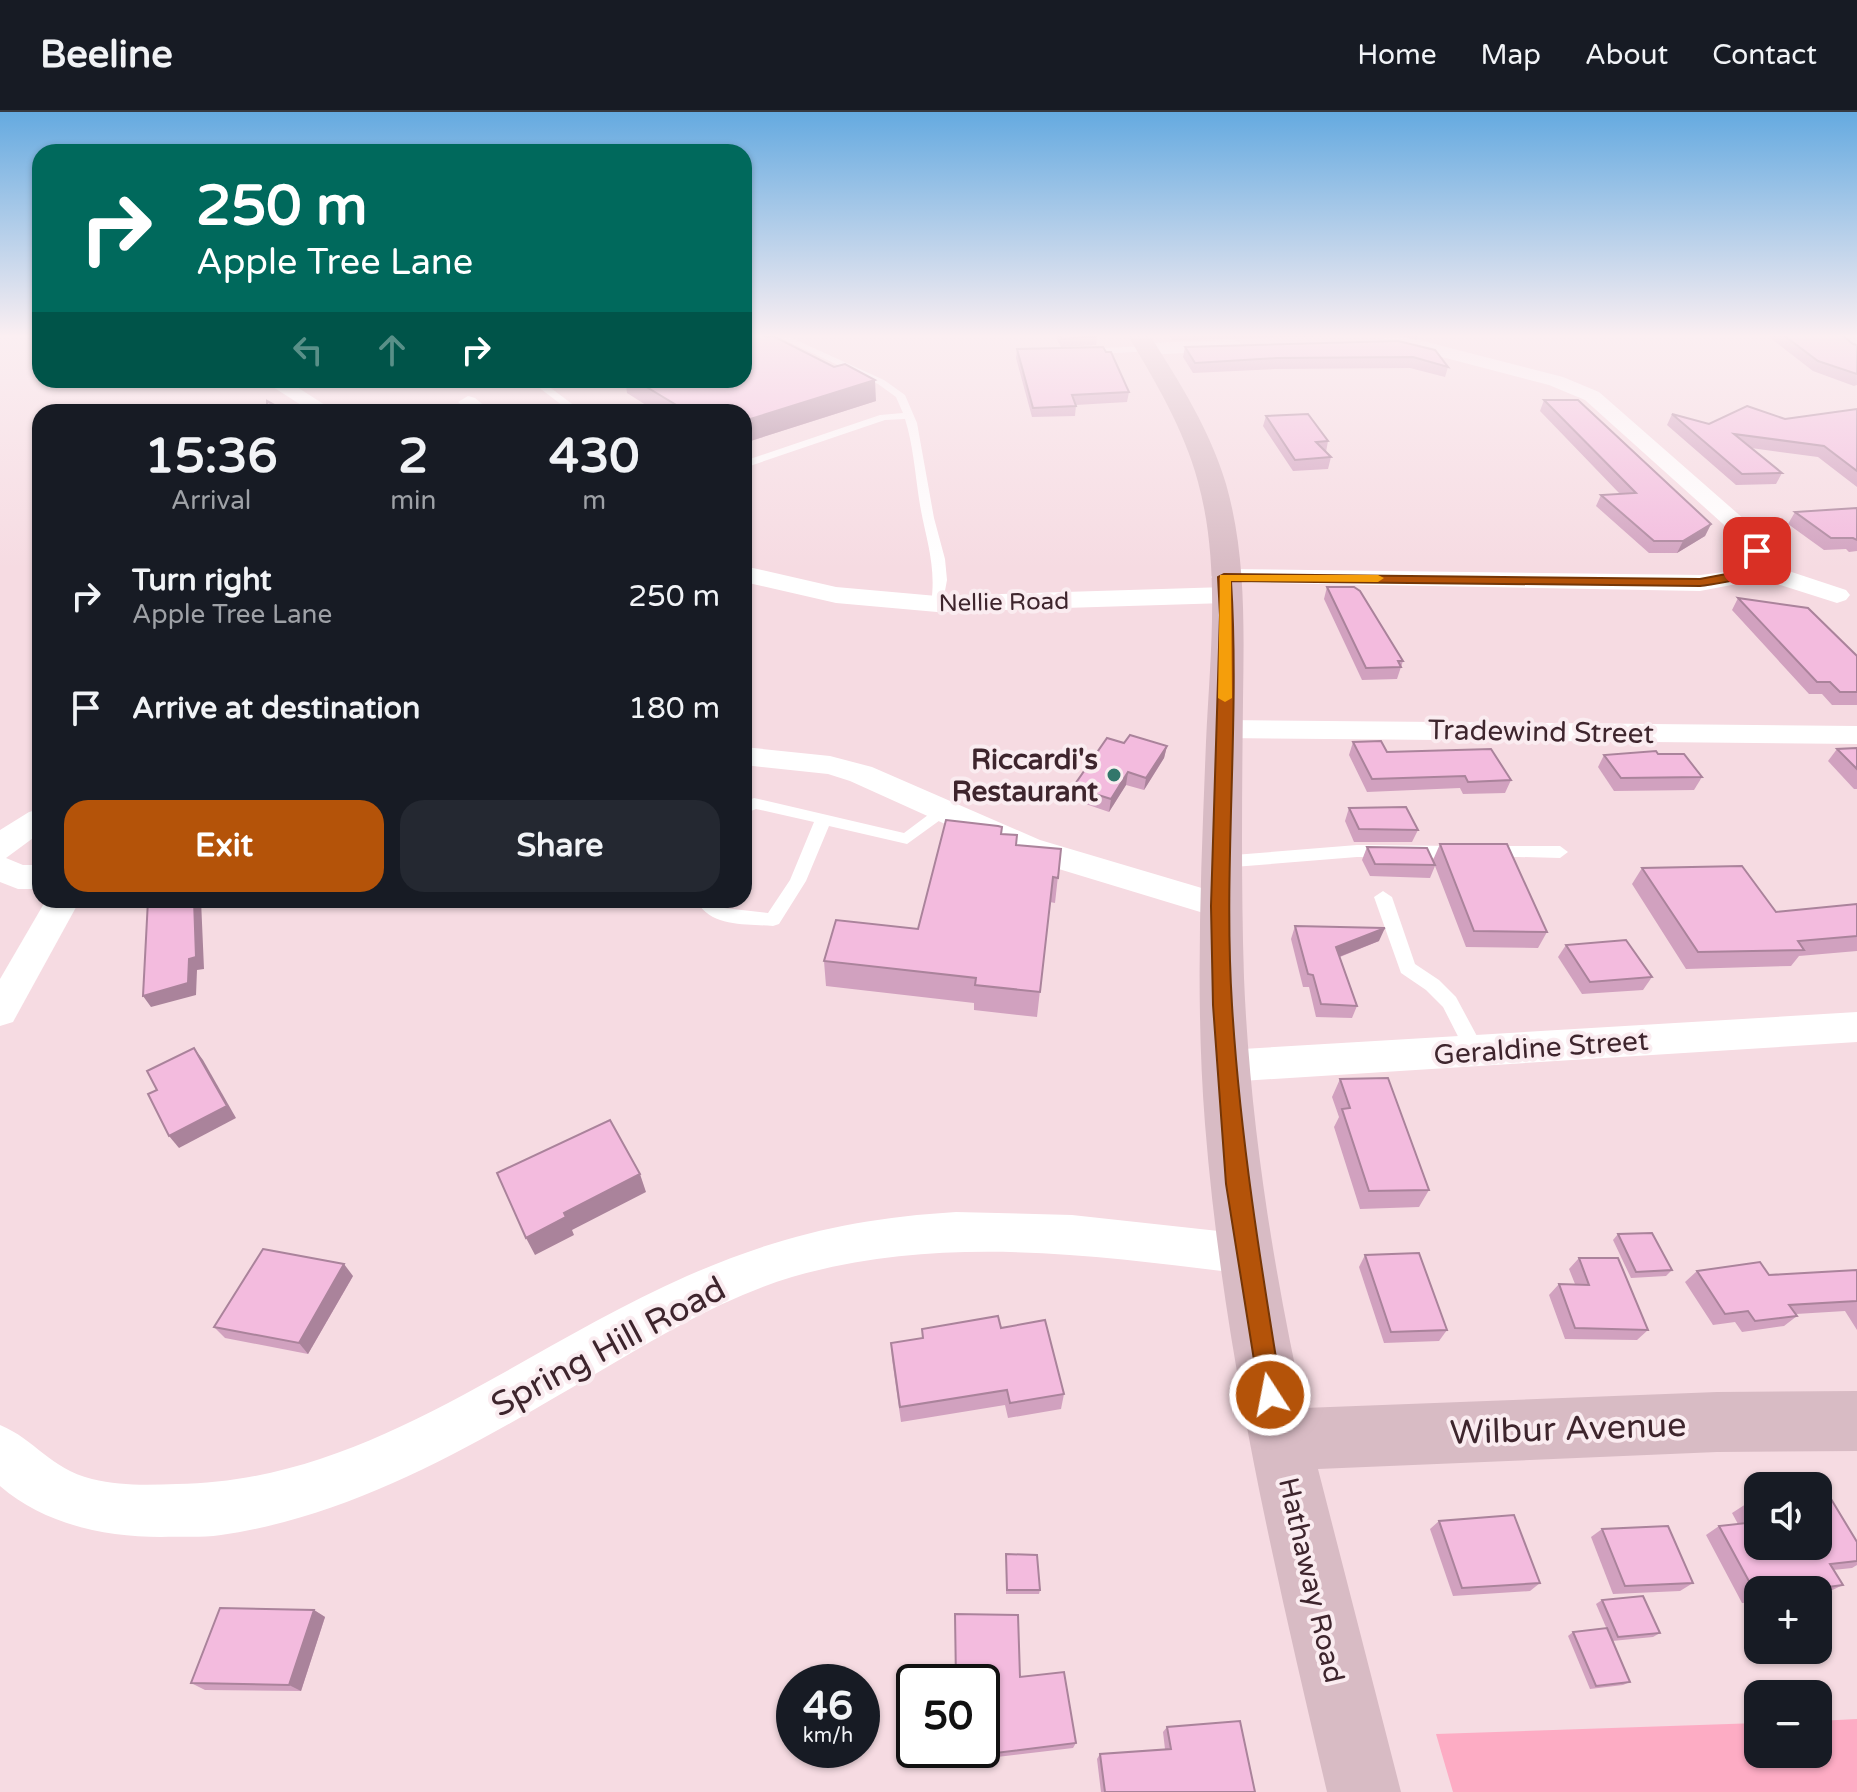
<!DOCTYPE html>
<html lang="en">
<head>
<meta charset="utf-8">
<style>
  :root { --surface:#171b24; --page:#242831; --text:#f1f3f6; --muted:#9ea1a6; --line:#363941; --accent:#b45309 }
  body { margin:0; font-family:"Varela Round",sans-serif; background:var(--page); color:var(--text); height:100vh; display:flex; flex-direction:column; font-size:30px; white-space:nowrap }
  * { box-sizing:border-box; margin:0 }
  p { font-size:26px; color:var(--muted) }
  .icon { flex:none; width:44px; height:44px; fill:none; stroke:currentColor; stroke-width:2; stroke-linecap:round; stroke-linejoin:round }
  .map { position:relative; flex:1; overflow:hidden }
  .panel { position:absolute; left:32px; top:292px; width:720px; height:504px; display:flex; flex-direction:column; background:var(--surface); border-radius:24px; box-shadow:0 2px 6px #0004 }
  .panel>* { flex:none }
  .hud { position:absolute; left:32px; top:32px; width:720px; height:244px; border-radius:24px; box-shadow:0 2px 6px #0004; background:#00695c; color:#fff; overflow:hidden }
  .tools { position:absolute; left:1744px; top:1360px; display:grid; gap:16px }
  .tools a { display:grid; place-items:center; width:88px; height:88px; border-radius:16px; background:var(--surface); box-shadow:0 2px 6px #0004; font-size:40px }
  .speed { position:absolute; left:776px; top:1552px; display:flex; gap:16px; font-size:40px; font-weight:700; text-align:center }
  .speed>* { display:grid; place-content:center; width:104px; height:104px; border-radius:50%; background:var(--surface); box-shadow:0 2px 6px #0004; line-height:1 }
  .speed small { font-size:20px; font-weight:400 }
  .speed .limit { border:4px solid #111; border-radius:12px; background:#fff; color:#111 }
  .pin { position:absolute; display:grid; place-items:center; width:68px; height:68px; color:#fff; margin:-34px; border-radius:16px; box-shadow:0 4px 12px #0006 }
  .me { position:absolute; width:88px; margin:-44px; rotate:349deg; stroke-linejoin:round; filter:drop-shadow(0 0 6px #0008) }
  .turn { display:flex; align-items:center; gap:28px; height:168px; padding:0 32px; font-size:36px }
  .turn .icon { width:104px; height:104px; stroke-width:2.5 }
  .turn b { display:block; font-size:56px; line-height:68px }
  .lanes { display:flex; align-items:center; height:76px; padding:0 32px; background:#0003; justify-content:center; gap:40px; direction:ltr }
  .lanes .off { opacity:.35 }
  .eta { display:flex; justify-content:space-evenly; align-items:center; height:136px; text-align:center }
  .eta b { font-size:48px; font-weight:800; line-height:56px }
  .button { display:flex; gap:16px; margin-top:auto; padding:16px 32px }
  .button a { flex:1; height:92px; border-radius:24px; background:var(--accent); color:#fff; font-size:32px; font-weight:800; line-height:92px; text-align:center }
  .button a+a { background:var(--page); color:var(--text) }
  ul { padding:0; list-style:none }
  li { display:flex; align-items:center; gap:24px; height:112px; padding:0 32px }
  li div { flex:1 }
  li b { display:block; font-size:30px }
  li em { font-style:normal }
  header { display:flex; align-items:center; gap:48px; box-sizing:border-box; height:112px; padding:0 40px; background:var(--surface); border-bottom:2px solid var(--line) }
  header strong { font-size:38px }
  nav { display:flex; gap:44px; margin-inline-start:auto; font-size:28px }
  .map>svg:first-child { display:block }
  .green { fill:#fdacc4 }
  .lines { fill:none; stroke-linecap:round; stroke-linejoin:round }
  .lane { fill:#fff; fill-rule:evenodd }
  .street { fill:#fff; fill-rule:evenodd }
  .secondary { fill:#d8bbc4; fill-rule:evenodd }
  .wall { fill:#d1a1bf }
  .shaded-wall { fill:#aa839b }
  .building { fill:#f3bbde; stroke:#aa839b; stroke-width:2 }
  .route { fill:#b45309; stroke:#753606; stroke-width:2 }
  .slow { fill:#f59e0b }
  .poi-dot { fill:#32776b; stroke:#faecf0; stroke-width:3 }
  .labels { text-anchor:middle; stroke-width:8; stroke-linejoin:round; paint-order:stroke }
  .far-street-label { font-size:24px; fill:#3e252d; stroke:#faecf0 }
  .street-label { font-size:28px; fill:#3e252d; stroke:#faecf0 }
  .poi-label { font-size:28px; font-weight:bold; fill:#3e252d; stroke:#faecf0; text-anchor:end }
  .near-street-label { font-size:34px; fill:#3e252d; stroke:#faecf0 }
</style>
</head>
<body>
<header>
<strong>Beeline</strong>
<nav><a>Home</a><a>Map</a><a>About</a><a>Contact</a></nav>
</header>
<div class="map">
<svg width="1857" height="1680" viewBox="0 0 1857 1680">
  <rect width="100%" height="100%" fill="#f6dbe2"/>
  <!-- green -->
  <polygon class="green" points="1857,1607 1857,1680 1453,1680 1436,1622 1758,1611 1758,1642 1818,1642 1818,1609"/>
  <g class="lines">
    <!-- lane -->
    <g class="lane">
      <path d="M772,222H783L884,268L905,283L917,311L934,406L945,447L947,468L942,495L931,492C937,452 925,426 919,387C915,361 913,332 905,307L885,308L744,356V349L880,303L903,301L896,285L878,272Z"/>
      <polygon points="1147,234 1150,239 1082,243 1077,240 1082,237"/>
      <polygon points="529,268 540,268 583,300 571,300"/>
      <path d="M754,686L904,721L940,694H952L954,698L907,732L829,714L806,769L779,812L773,814C750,812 715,815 700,794L702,788H720L718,792L724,796L768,801L790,768L814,710L756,697L744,702V690Z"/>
      <polygon points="1357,733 1458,734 1466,740 1458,746 1357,745 1221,756 1213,750 1221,744"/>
      <polygon points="1488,734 1560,734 1568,740 1560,746 1482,744 1480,740 1482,736"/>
      <polygon points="1383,779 1392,785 1415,852 1439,868 1456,885 1485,939 1482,944 1468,944 1443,895 1426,878 1401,861 1374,785"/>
    </g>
    <!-- street -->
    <g class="street">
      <polygon points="1389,225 1415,227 1563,265 1599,280 1761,422 1770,448 1767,452 1846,478 1850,483 1846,488 1837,491 1755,465 1742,471 1700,479 1215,470 1211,465 1215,460 1224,457 1700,463 1725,460 1746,447 1742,429 1585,288 1549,273 1415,238 1383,234 1380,230 1383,226"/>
      <polygon points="1234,228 1240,230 1243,234 1240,238 1147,243 1138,237 1147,231"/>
      <polygon points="262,268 286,268 336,300 312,300"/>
      <polygon points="468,284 475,286 492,300 469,300 458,290"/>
      <polygon points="744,454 836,475 937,484 1226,475 1235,478 1239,483 1235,488 1226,491 937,500 836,491 744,470"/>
      <polygon points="1224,608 1857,614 1857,632 1224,626 1214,623 1209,617 1214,611"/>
      <polygon points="744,635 830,644 872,655 1040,728 1232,785 1237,794 1232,803 1220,806 1016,744 850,669 828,662 744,653"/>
      <polygon points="40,697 40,721 6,746 23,753 40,753 40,777 18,777 0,770 0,718 29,700"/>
      <polygon points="46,788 80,788 13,910 0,914 0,867"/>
      <polygon points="1857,900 1857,930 1226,970 1212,965 1206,954 1212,943 1226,938"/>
      <path d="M956,1100L1072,1103L1246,1122L1262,1128L1268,1142L1262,1156L1246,1162C1094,1143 942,1122 792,1165C725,1185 661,1223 602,1258C482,1328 360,1403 221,1423C201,1426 180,1424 161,1425C104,1425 44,1412 0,1374V1313C36,1328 49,1356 92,1367C120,1374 148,1373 177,1372C368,1370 518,1238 687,1164C778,1124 856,1106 956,1100Z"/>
    </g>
    <!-- secondary -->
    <path class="secondary" d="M1127,222H1149C1179,269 1210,318 1226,372C1246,442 1244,515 1243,588C1242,680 1241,773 1244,866C1250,1011 1273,1155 1304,1296L1717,1280L1857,1279V1339L1717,1340L1318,1357L1401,1680H1327C1275,1459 1223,1238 1205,1012C1195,885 1201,757 1206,630C1210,544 1221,454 1198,370C1184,317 1155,269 1127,222Z"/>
  </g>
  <!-- wall -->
  <g class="wall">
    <polygon points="1054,222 1092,222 1093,225 1097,224 1096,233 1061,235"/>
    <polygon points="1169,222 1419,222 1417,228 1395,223 1172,228"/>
    <polygon points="1765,222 1841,222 1853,232 1857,233 1857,273 1854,274 1813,259"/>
    <polygon points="1398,229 1448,255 1445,265 1410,256 1275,257 1193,261 1183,245 1185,235"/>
    <polygon points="1017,237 1129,280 1127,290 1076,293 1075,304 1032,305 1016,246"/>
    <polygon points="615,268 744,268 876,289 744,331 744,300 657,300 627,281 626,274"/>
    <polygon points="1544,288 1711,412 1705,424 1677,441 1649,441 1596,394 1601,383 1620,382 1540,299"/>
    <polygon points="1857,297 1857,375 1818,345 1751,336 1782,361 1776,372 1736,373 1667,313 1672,302 1709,312 1785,307"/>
    <polygon points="1266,304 1328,329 1326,340 1331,345 1328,357 1293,359 1263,314"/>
    <polygon points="1857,396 1857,439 1849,440 1846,437 1824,438 1788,412 1795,400"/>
    <polygon points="1327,475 1403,549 1397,567 1362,568 1324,487"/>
    <polygon points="1738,486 1857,544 1857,593 1832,593 1822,582 1809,582 1732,498"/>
    <polygon points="1353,630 1387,640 1511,668 1505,681 1463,682 1460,676 1367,680 1349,643"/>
    <polygon points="1124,631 1167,634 1164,646 1144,678 1126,673 1109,700 1071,687 1073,675"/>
    <polygon points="1857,636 1857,677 1854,677 1828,649 1837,637"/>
    <polygon points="1658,642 1702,665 1694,678 1614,679 1598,655 1604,643"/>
    <polygon points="1349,696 1418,718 1412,730 1354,730 1345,709"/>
    <polygon points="1002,715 1002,722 1017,723 1017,733 1061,737 1055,791 1050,790 1037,905 974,898 974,891 826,874 824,849 918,817"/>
    <polygon points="1440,732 1547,820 1538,836 1466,835 1435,754 1430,766 1370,764 1362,748 1367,735 1433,748"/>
    <polygon points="1642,756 1776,800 1857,792 1857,839 1799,844 1791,854 1686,857 1632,772"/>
    <polygon points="1295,814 1379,829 1340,845 1357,894 1352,906 1316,905 1309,875 1303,875 1291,827"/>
    <polygon points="1566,833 1652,865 1643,878 1582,882 1558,845"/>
    <polygon points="1340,967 1429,1078 1419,1095 1360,1097 1334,1015 1339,1005 1332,985"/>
    <polygon points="1618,1122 1672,1158 1666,1164 1631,1166 1613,1128"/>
    <polygon points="1365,1143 1447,1218 1439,1229 1384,1231 1359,1155"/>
    <polygon points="1579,1146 1648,1218 1637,1228 1565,1227 1549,1183 1559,1172 1575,1172 1569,1157"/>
    <polygon points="1857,1158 1857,1218 1845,1199 1796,1202 1797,1204 1784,1214 1742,1220 1735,1210 1713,1213 1685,1170 1697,1159 1769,1163"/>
    <polygon points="353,1164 308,1242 225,1226 214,1215"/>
    <polygon points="1001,1216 1064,1282 1061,1297 1008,1306 1005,1293 901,1310 892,1247 891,1231 922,1226 922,1217"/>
    <polygon points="1746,1392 1857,1430 1857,1453 1852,1456 1833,1458 1843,1473 1826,1481 1818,1482 1818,1478 1758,1478 1758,1490 1742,1491 1706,1423 1719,1414 1738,1412 1732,1401"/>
    <polygon points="1439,1409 1540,1471 1530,1479 1453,1484 1430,1417"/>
    <polygon points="1602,1417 1693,1471 1680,1479 1613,1482 1591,1425"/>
    <polygon points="1006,1442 1040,1478 1039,1482 1006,1482"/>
    <polygon points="1602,1488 1660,1521 1653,1525 1612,1529 1596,1492"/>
    <polygon points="314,1498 325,1505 301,1579 205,1578 191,1571"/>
    <polygon points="1573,1520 1630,1570 1623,1573 1590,1577 1568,1524"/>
    <polygon points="1020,1565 1076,1631 1073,1636 938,1652 937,1638"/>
    <polygon points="1167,1615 1255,1680 1101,1680 1097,1647 1100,1642 1165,1637 1163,1620"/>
  </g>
  <!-- shaded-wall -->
  <g class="shaded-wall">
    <polygon points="328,268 342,268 329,272"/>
    <polygon points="875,268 876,289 744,331 744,309"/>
    <polygon points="1711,412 1705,424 1677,441 1683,429"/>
    <polygon points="1167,634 1164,646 1144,678 1146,666"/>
    <polygon points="1128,660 1126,673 1109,700 1111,687"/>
    <polygon points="194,788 201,788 204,857 197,858 196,883 151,895 143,884"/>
    <polygon points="1385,816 1379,829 1331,848 1336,835"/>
    <polygon points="194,936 203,948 236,1006 179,1036 169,1024"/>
    <polygon points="640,1062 646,1080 572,1118 574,1123 535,1143 526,1126 564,1101"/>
    <polygon points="344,1152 353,1164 308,1242 299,1231"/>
    <polygon points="314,1498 325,1505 301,1579 289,1573"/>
  </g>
  <!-- building -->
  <g class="building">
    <polygon points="744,222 760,222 767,225 773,224 834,255 845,252 875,268 744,309 744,300 688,300 635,268 744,268"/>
    <polygon points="1059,222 1092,222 1093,225 1097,224 1062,227"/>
    <polygon points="1782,222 1841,222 1853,232 1857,233 1857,262 1818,249"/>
    <polygon points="1398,229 1435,238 1448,255 1413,245 1277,246 1195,251 1185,235"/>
    <polygon points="1103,235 1106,240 1111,240 1129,280 1072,283 1076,294 1033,296 1017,237"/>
    <polygon points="1544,288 1578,288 1711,412 1683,429 1654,429 1601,383 1636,381"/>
    <polygon points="267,289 287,300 267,300"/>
    <polygon points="1747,294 1785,307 1857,297 1857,359 1824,334 1734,322 1782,361 1742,362 1672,302 1709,312"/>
    <polygon points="411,297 416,300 392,300"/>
    <polygon points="1308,302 1328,329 1316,330 1331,345 1295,348 1266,304"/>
    <polygon points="1857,396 1857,428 1853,426 1831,426 1795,400"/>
    <polygon points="1327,475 1354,475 1360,479 1403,549 1398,549 1401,555 1366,556"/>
    <polygon points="1738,486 1808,496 1857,544 1857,580 1840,580 1830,570 1817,570"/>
    <polygon points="1130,623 1167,634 1146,666 1128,660 1111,687 1073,675 1107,626 1124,631"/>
    <polygon points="1381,629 1387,640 1491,637 1511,668 1468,670 1465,664 1372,667 1353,630"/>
    <polygon points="1857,636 1857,657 1837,637"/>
    <polygon points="1656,639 1658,642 1684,642 1702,665 1621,666 1604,643"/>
    <polygon points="1406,695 1418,718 1359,717 1349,696"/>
    <polygon points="946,708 998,714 1002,715 1001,722 1017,723 1016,733 1061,737 1058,766 1053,765 1040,880 975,873 976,866 824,849 836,808 918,817"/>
    <polygon points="1440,732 1507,732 1547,820 1474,819"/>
    <polygon points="1367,735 1427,736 1435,753 1375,752"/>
    <polygon points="1742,754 1776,800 1857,792 1857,824 1798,829 1804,838 1698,840 1642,756"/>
    <polygon points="148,788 194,788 196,845 189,847 188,871 143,884"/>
    <polygon points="1295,814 1385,816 1336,835 1357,894 1321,892 1313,863 1308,862"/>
    <polygon points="1626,828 1652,865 1590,870 1566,833"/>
    <polygon points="194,936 227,994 169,1024 148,982 157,978 147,959"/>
    <polygon points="1388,966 1429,1078 1369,1079 1342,997 1350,996 1340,967"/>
    <polygon points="610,1008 640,1062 564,1101 566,1105 526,1126 497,1061"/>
    <polygon points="1652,1121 1672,1158 1636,1160 1618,1122"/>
    <polygon points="263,1137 344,1152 299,1231 214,1215"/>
    <polygon points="1419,1141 1447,1218 1391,1220 1365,1143"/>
    <polygon points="1579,1146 1618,1146 1648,1218 1575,1216 1559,1172 1589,1173"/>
    <polygon points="1760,1150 1769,1163 1857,1158 1857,1189 1789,1193 1797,1204 1755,1209 1748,1199 1725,1202 1697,1159"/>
    <polygon points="998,1204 1001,1216 1045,1208 1064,1282 1010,1291 1007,1278 900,1295 891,1231 923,1226 922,1217"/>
    <polygon points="1828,1382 1857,1430 1857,1449 1830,1452 1843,1473 1805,1478 1758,1478 1757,1484 1719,1414 1756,1410 1746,1392 1758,1391 1758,1434 1818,1434 1818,1384"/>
    <polygon points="1514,1403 1540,1471 1462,1476 1439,1409"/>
    <polygon points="1668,1414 1693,1471 1625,1474 1602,1417"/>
    <polygon points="1006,1442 1037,1443 1040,1478 1007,1478"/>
    <polygon points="1643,1484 1660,1521 1618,1525 1602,1488"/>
    <polygon points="220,1496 314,1498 289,1573 191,1571"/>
    <polygon points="955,1502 1018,1503 1020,1565 1064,1560 1076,1631 938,1648 937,1638 982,1638 982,1570 956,1570"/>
    <polygon points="1607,1516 1630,1570 1596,1574 1573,1520"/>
    <polygon points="1240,1609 1255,1680 1105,1680 1100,1642 1171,1637 1167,1615"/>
  </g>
  <!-- sky -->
  <linearGradient id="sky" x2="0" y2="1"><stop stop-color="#65aae0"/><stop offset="0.49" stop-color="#fbeff2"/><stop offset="1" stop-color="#fbeff2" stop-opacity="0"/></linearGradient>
  <rect width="1857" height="457" fill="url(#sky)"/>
  <!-- route -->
  <path class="route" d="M1753,436L1763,439L1764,448C1750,470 1725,470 1700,474L1231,469C1240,610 1223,752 1232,893C1240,1025 1261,1154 1282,1283L1279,1292L1270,1296L1261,1292L1226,1072L1213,893L1211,794L1220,503L1218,465L1224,462L1700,467L1737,460L1749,453Z"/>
  <!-- slow -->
  <polygon class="slow" points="1220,463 1378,463 1384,466 1378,470 1231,469 1232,586 1225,590 1218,586"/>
  <!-- markers -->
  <circle class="poi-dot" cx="1114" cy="663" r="8"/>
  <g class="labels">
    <!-- far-street labels -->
    <g class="far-street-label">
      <text transform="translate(1004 490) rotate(-1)" y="8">Nellie Road</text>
    </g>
    <!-- street labels -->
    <g class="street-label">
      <text transform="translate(1541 619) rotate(1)" y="10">Tradewind Street</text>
      <text transform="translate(1541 935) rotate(-4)" y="10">Geraldine Street</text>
      <text transform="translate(1312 1468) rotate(77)" y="10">Hathaway Road</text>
    </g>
    <!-- poi labels -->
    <g class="poi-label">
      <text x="1098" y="657">Riccardi's<tspan x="1098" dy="32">Restaurant</tspan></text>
    </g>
    <!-- near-street labels -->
    <g class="near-street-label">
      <text transform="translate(608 1234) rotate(-28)" y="12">Spring Hill Road</text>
      <text transform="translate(1568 1316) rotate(-2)" y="12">Wilbur Avenue</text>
    </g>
  </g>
</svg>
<div class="tools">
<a><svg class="icon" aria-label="sound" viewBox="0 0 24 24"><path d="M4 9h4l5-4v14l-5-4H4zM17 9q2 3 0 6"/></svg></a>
<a>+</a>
<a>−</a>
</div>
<div class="speed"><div>46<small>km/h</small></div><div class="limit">50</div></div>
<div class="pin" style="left:1757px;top:439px;background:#d93025"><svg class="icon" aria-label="arrive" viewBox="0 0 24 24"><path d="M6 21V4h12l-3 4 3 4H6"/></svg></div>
<svg class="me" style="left:1270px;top:1283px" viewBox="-20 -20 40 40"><circle r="17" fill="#b45309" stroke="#fff" stroke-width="3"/><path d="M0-11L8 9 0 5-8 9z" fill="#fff"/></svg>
<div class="hud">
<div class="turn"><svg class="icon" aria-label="right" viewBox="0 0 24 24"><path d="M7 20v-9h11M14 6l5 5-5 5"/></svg><div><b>250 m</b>Apple Tree Lane</div></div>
<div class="lanes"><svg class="icon off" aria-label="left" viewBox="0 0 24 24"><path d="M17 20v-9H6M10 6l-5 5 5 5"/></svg><svg class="icon off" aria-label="ahead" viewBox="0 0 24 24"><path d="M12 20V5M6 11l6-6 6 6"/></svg><svg class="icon" aria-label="right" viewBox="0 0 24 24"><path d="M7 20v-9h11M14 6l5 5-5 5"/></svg></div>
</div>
<section class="panel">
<div class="eta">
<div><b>15:36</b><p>Arrival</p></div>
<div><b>2</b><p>min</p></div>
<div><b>430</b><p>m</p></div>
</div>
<ul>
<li><svg class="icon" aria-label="right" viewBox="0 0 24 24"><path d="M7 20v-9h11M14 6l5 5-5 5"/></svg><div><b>Turn right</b><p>Apple Tree Lane</p></div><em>250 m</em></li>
<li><svg class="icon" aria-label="arrive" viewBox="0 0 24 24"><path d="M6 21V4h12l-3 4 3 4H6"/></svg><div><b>Arrive at destination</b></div><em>180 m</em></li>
</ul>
<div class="button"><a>Exit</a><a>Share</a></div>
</section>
</div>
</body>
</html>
